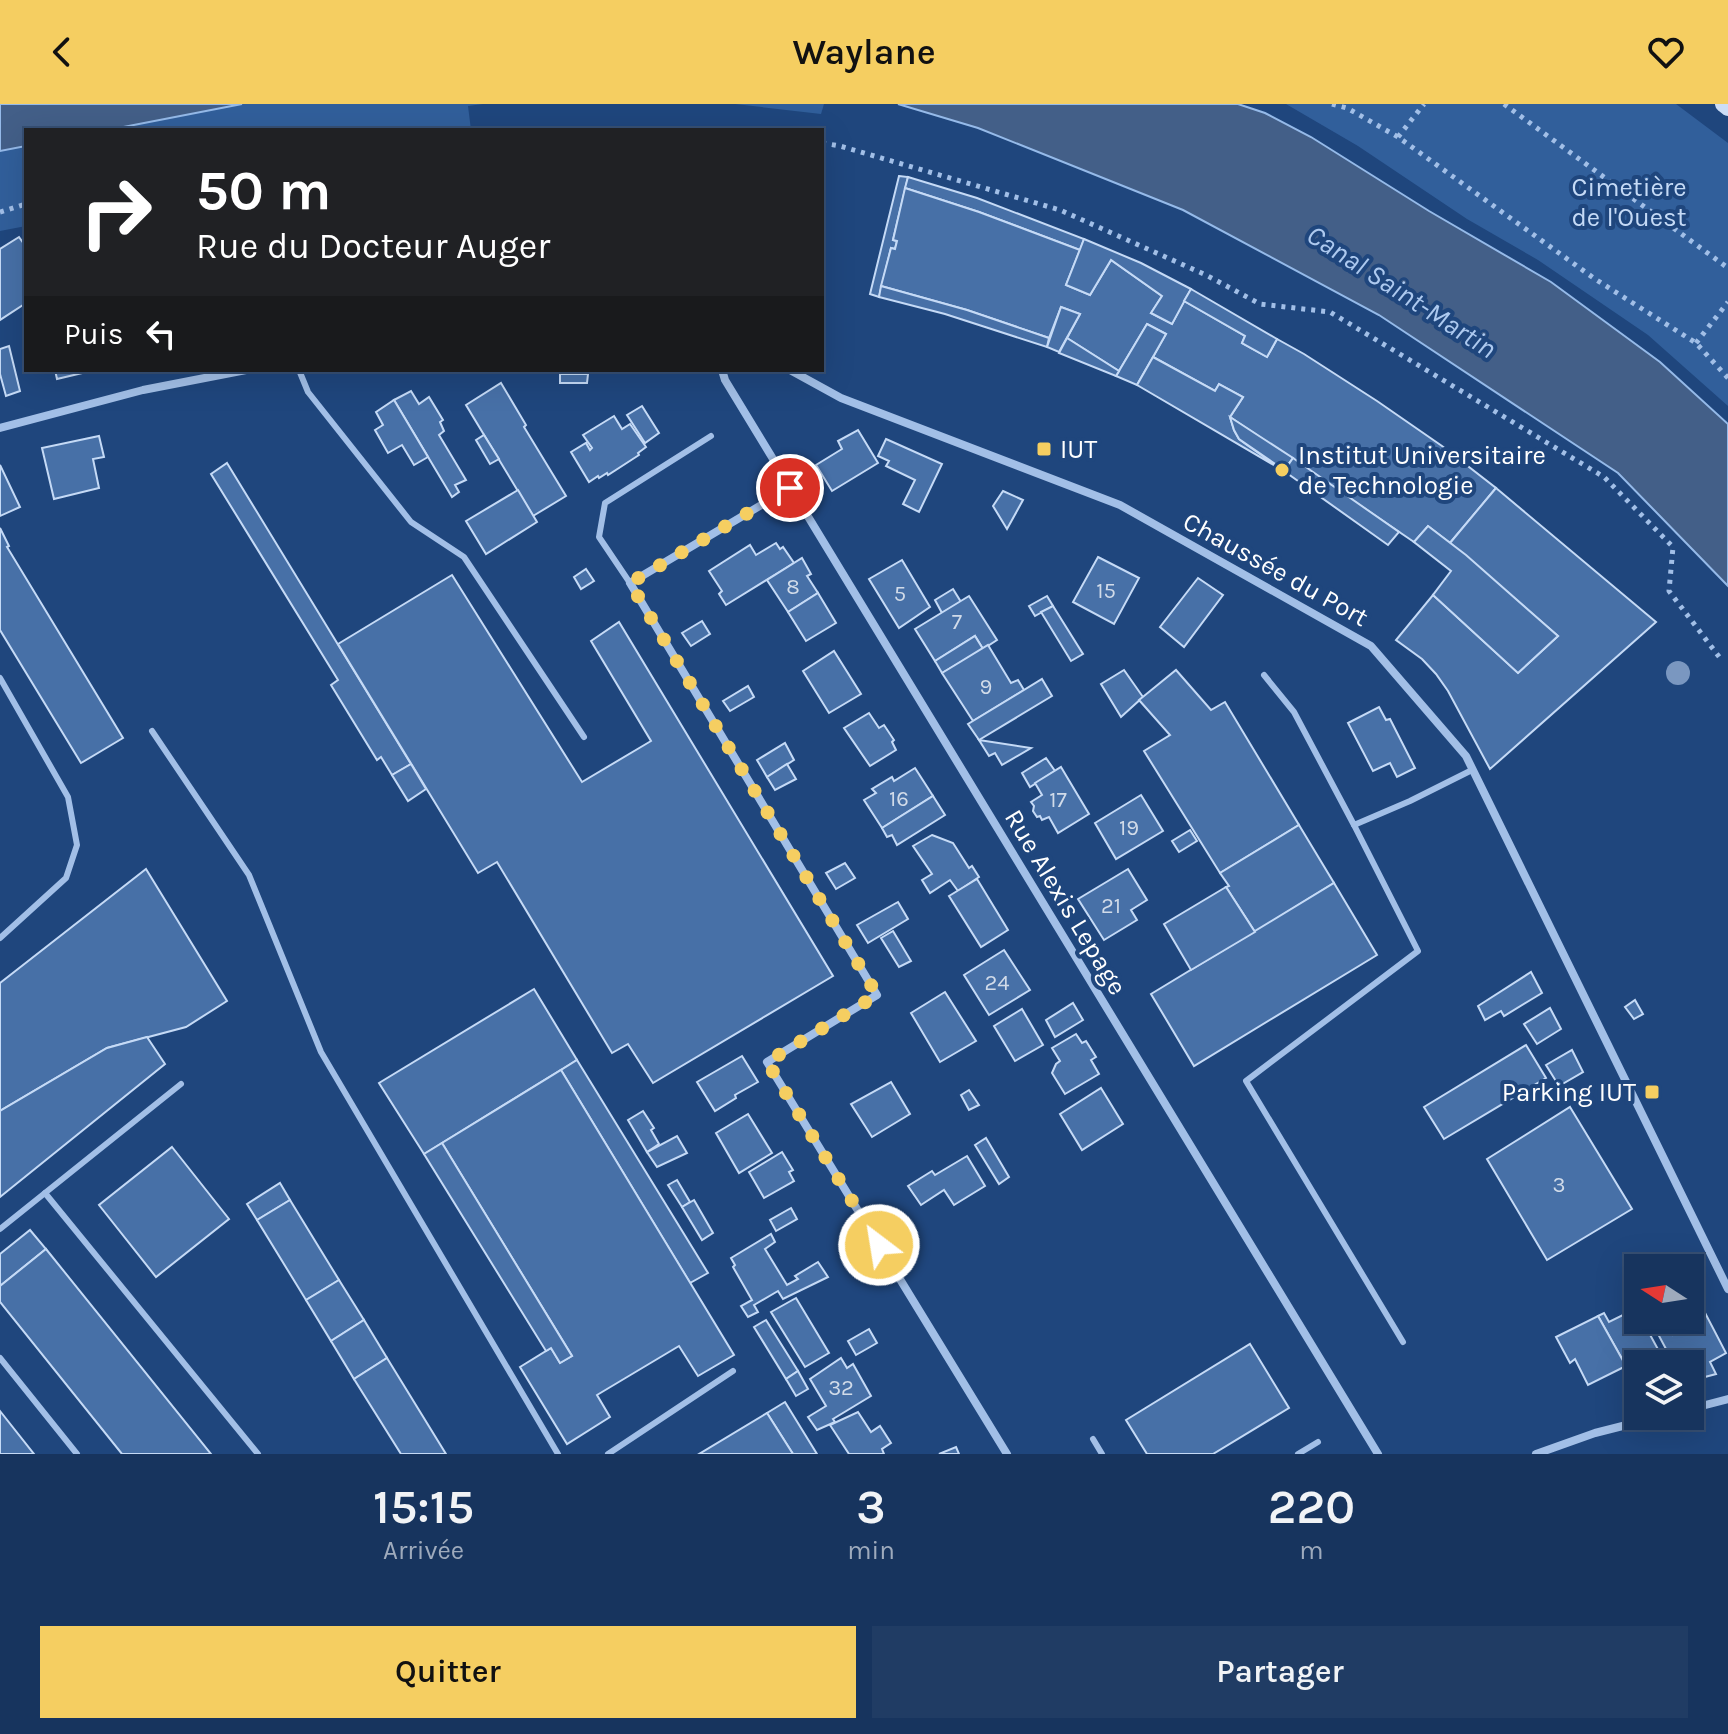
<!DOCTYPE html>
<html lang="fr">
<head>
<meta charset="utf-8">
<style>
  :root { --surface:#17345e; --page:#203c64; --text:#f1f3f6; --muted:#9eaabc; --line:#364f73; --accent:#f5ce61 }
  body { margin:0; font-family:Karla,sans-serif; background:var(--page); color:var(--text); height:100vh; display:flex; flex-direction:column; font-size:30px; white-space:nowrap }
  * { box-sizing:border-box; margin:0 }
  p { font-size:26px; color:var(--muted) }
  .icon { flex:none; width:44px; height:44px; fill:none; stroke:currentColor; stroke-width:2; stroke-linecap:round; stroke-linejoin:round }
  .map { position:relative; height:1350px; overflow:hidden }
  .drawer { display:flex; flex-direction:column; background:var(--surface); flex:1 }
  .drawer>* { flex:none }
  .banner { position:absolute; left:24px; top:24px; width:800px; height:244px; border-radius:0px; box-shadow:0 8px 32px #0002,0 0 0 2px var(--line); background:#202124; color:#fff; overflow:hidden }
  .needle { width:52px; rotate:282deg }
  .fabs { position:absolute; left:1624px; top:1150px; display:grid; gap:16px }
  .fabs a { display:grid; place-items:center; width:80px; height:80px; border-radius:0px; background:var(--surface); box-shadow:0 8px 32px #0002,0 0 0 2px var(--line); font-size:40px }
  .pin { position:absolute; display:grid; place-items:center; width:68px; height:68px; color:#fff; margin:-34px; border:4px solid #fff; border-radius:50%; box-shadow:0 2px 8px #0007 }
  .me { position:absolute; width:88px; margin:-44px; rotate:329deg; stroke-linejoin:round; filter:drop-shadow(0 0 6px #0008) }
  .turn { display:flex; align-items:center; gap:28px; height:168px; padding:0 40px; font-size:36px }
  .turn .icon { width:104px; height:104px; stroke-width:2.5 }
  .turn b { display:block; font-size:56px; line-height:68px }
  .then { display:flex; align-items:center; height:76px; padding:0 40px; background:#0003; gap:16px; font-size:30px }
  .eta { display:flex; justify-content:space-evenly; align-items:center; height:136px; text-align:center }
  .eta b { font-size:48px; font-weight:600; line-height:56px }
  .primary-button { display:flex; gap:16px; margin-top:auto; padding:16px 40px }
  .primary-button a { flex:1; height:92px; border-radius:0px; background:var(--accent); color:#111; font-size:32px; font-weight:600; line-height:92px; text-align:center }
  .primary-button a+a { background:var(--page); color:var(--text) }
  header { display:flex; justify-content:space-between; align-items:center; height:104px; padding:0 40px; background:var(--accent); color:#111; font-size:36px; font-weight:600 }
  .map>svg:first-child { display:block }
  .green { fill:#315f9b }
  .water { fill:#435f88; stroke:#95bae9; stroke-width:2 }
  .building { fill:#4770a7; stroke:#c5daf6; stroke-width:2 }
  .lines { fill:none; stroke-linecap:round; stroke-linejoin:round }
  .path { stroke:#a2bfe7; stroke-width:5; stroke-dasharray:4 6; stroke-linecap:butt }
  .lane { stroke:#a2bfe7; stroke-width:6 }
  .street { stroke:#a2bfe7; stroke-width:8 }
  .secondary { stroke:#ccddf6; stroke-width:16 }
  .tree { fill:#7a97c0 }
  .route { stroke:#f5ce61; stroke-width:14; stroke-dasharray:0 25.2 }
  .poi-dot { fill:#f5ce61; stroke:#1f467d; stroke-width:3 }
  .labels { text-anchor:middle; stroke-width:8; stroke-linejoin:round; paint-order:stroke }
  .number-label { font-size:22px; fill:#d1dbe9 }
  .park-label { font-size:26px; fill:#c5daf6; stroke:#1f467d }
  .poi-label { font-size:26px; fill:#fff; stroke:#1f467d; text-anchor:start }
  .street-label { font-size:26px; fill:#fff; stroke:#1f467d }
  .water-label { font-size:28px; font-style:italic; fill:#adc9ef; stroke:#1f467d }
</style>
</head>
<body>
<header><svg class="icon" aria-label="back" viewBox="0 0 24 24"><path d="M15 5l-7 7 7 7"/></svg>Waylane<svg class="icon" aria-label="heart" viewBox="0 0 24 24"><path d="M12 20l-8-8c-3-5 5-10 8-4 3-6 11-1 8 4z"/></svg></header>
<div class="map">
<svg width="1728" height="1350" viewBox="0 0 1728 1350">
  <rect width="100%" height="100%" fill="#1f467d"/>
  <!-- green -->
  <g class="green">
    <polygon points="242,0 483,0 468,2 471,26 108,26"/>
    <polygon points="735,0 824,0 821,10"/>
    <polygon points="1286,0 1676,0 1728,39 1728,302 1648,231 1538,156 1467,115 1358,42"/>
    <polygon points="26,42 26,122 0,127 0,47"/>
  </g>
  <!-- water -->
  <g class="water">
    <polygon points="0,0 242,0 108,26 26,26 26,42 0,47"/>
    <polygon points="898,0 1238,0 1265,9 1311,33 1429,107 1551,178 1660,258 1728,320 1728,482 1618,369 1379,211 1183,106 978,24"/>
  </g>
  <!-- building -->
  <g class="building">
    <polygon points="899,72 908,73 893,136 897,137 895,145 891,144 879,193 870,190"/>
    <polygon points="908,73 977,94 1084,135 1080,146 979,108 905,84"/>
    <polygon points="905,84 979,108 1080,146 1066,181 1090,191 1111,156 1162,192 1151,209 1172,220 1184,197 1245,232 1242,239 1267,253 1277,235 1304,250 1377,297 1442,342 1496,384 1450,439 1428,422 1414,438 1230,313 1243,293 1219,280 1215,287 1153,253 1166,230 1147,220 1119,267 1067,234 1080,210 1061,203 1049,234 967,206 881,182 891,144 895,145 897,137 893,136"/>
    <polygon points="19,133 26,143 26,199 0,216 0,145"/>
    <polygon points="1084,135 1141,159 1191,185 1172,220 1151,209 1162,192 1111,156 1090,191 1066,181"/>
    <polygon points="881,182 967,206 1049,234 1047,243 945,210 879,193"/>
    <polygon points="1191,185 1277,235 1267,253 1242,239 1245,232 1184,197"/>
    <polygon points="1061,203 1080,210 1059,248 1047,243"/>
    <polygon points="1147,220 1166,230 1137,281 1116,272"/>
    <polygon points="1067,234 1119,267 1116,272 1059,249"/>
    <polygon points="9,242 20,287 6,292 0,270 0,245"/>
    <polygon points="1153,253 1215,287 1219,280 1243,293 1230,313 1234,326 1239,335 1247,341 1284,367 1137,281"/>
    <polygon points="55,266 95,266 57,275"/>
    <polygon points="560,270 588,270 587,279 560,279"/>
    <polygon points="501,279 526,321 524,323 566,392 533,412 466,301"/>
    <polygon points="411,287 419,300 429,293 443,316 440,318 444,327 439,331 466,376 455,381 459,388 452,393 394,296"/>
    <polygon points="394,296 428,353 414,361 402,341 388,349 375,326 383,321 376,308"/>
    <polygon points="642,302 659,329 645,339 627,311"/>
    <polygon points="614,312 622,325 630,320 646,343 638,349 639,351 608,371 607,369 599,374 598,372 589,378 571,348 586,339 590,346 592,344 583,331"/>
    <polygon points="1230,313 1293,354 1284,366 1239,335 1234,326"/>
    <polygon points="858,326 878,359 832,387 816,361 842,345 838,337"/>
    <polygon points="484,331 499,355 490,360 476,336"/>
    <polygon points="99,332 104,353 93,355 99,384 54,395 42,344"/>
    <polygon points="886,335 942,360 919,408 903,400 915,376 886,362 889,357 878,352"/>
    <polygon points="1293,354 1399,428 1388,441 1284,367"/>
    <polygon points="227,359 411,660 392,671 381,653 377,656 331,581 338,576 211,370"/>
    <polygon points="0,361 20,403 0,412"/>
    <polygon points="1496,384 1656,518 1490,665 1448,587 1436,570 1422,555 1396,536 1433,491 1518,569 1558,532 1450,439"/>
    <polygon points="518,386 537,418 486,450 466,417"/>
    <polygon points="1003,387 1023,396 1007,425 993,402"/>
    <polygon points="1428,422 1466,451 1558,532 1518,569 1433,491 1451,467 1414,438"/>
    <polygon points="0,424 9,442 7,443 123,634 81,659 0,526"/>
    <polygon points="776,439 780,445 783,443 794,459 726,501 719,490 722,487 709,467 750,441 756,451"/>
    <polygon points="1098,453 1139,474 1114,520 1073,498"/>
    <polygon points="802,454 811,470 807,472 818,489 788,508 767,476"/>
    <polygon points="902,456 930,503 899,524 869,475"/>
    <polygon points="586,465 594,477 581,485 574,473"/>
    <polygon points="452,471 582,678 651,637 591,537 619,518 833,872 653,979 628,940 612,949 497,758 478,769 338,540"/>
    <polygon points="1198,474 1223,491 1184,543 1160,523"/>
    <polygon points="953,485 961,498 942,509 935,496"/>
    <polygon points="818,489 836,519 806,537 788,508"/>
    <polygon points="969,492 997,536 983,545 975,532 935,557 915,525"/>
    <polygon points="1047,492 1053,502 1035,512 1029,502"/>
    <polygon points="1053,502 1083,550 1071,557 1041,508"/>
    <polygon points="702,517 710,530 691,542 682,529"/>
    <polygon points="975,532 983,545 942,569 935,557"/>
    <polygon points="988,541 1011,579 1018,576 1024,586 973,617 942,569"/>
    <polygon points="834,547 861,590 829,609 803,567"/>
    <polygon points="1124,566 1143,593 1121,613 1101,580"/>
    <polygon points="1176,566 1211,606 1225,598 1299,721 1220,769 1144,647 1170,631 1139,596"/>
    <polygon points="1042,575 1052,592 979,636 968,620"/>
    <polygon points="748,582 754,593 730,607 723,597"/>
    <polygon points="1379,603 1386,616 1390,615 1415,664 1397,673 1390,659 1373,667 1348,619"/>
    <polygon points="869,609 879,624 884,621 894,636 892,638 896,646 870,662 844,624"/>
    <polygon points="979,636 1031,644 1002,661 995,649 989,652"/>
    <polygon points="785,639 794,656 767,673 757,656"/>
    <polygon points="1046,654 1055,667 1030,683 1022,669"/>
    <polygon points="411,660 426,685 408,697 392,671"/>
    <polygon points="787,660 796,675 775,686 767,673"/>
    <polygon points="1061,663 1089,710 1058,729 1049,713 1042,716 1040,712 1037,713 1033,707 1034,702 1031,698 1042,691 1035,679"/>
    <polygon points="915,664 933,692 882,724 864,696 876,689 872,685 892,673 894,677"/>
    <polygon points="1141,691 1163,727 1116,755 1095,719"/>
    <polygon points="933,692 945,711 897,741 892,731 887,733 882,724"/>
    <polygon points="1299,721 1334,779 1255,828 1226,783 1229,782 1220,769"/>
    <polygon points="1190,726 1197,737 1179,748 1172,737"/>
    <polygon points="932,731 953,739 969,764 972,762 979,773 958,787 950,776 930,789 922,776 932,770 913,742"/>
    <polygon points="845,759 855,774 836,785 826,769"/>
    <polygon points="146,765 227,897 186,923 107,944 0,1007 0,879"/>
    <polygon points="1128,765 1147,796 1131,806 1137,816 1104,836 1078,795"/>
    <polygon points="977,775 1008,826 981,843 949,792"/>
    <polygon points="1334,779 1377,851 1194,962 1151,890"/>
    <polygon points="1226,783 1255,828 1191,866 1164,820"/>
    <polygon points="898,798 908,815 868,839 857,821"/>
    <polygon points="893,827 911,857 899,863 881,834"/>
    <polygon points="1004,846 1030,886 989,911 964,871"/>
    <polygon points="1531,868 1542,889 1504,912 1501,907 1485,916 1478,902"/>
    <polygon points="534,885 577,956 424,1050 379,979"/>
    <polygon points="945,888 976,937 940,958 911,909"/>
    <polygon points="1635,896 1643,910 1634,915 1625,903"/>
    <polygon points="1073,899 1083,916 1055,933 1046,916"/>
    <polygon points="1550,904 1561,925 1537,940 1524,920"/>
    <polygon points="1022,905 1043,941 1015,957 994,922"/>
    <polygon points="1076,930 1082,939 1086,937 1096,953 1091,956 1099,970 1065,990 1052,969 1056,960 1060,957 1052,944"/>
    <polygon points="147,933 165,960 0,1093 0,1007 107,944"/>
    <polygon points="1526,941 1546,974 1444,1035 1424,1003"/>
    <polygon points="1572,946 1583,968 1559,982 1546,961"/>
    <polygon points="742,952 758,978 735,991 736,994 715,1007 697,978"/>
    <polygon points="577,956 708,1169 690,1179 561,966"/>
    <polygon points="561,966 734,1251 698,1272 679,1242 597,1291 610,1313 567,1340 520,1263 551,1244 560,1259 572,1252 442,1039"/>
    <polygon points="891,978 910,1010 872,1033 851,1000"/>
    <polygon points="1101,984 1123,1020 1082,1046 1060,1010"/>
    <polygon points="969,986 979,1001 969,1006 961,991"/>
    <polygon points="1570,1003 1632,1105 1547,1156 1487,1055"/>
    <polygon points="643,1007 654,1024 651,1026 659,1040 647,1048 628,1016"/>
    <polygon points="748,1010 772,1049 739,1069 716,1029"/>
    <polygon points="677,1032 687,1049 657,1063 647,1048"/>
    <polygon points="986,1034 1009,1073 999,1080 975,1041"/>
    <polygon points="442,1039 572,1252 560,1259 551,1244 546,1247 424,1050"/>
    <polygon points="172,1043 229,1115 156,1173 99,1101"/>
    <polygon points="782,1048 793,1066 789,1068 794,1077 764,1094 749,1068"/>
    <polygon points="967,1052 985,1082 954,1101 944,1086 921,1101 908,1082 932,1067 935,1071"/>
    <polygon points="677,1076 690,1098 682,1103 668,1081"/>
    <polygon points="280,1079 290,1096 257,1116 247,1100"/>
    <polygon points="290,1096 339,1176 306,1196 257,1116"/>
    <polygon points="694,1096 713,1129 702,1136 682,1103"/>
    <polygon points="791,1104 797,1115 776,1127 770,1116"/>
    <polygon points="30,1126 46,1145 0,1182 0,1150"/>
    <polygon points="771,1130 775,1138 765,1145 787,1181 798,1175 795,1172 818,1158 828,1173 783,1195 778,1187 754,1201 758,1208 748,1213 741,1202 752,1196 733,1163 735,1161 731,1154"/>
    <polygon points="46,1145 211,1350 122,1350 0,1198 0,1182"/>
    <polygon points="339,1176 364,1216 331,1237 306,1196"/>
    <polygon points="1690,1180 1726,1249 1710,1258 1716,1270 1690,1277 1690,1260 1674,1260 1658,1230 1669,1225 1673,1231 1679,1228 1672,1216 1690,1216"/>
    <polygon points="796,1194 829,1249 805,1263 771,1208"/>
    <polygon points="1635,1205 1638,1209 1638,1216 1642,1216 1666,1260 1638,1260 1638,1273 1630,1260 1626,1262 1598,1212 1604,1209 1609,1218"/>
    <polygon points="1598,1212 1626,1262 1588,1281 1575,1255 1570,1259 1556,1233"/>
    <polygon points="364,1216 387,1254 354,1275 331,1237"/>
    <polygon points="766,1216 798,1267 786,1275 754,1223"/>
    <polygon points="869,1225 877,1239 856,1251 848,1237"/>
    <polygon points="1250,1240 1289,1304 1213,1350 1147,1350 1126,1316"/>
    <polygon points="387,1254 446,1350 401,1350 354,1275"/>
    <polygon points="841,1254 847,1264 853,1260 871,1292 833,1315 835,1318 817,1326 808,1313 826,1302 810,1275"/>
    <polygon points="798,1267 808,1285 796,1292 786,1275"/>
    <polygon points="785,1298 817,1350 793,1350 767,1309"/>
    <polygon points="0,1307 34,1350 0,1350"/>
    <polygon points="858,1308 871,1328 880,1322 891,1339 882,1345 884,1350 849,1350 830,1321"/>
    <polygon points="767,1309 793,1350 699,1350"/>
    <polygon points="956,1343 959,1350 939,1350"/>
  </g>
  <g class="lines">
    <!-- path -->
    <g class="path">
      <polyline points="1332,0 1347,4 1398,33 1595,175 1696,239 1728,274"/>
      <polyline points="1504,0 1728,164"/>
      <polyline points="1398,33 1424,0"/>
      <polyline points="822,39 840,42 1060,106 1206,171 1260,200 1330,208 1604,373 1673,443 1669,487 1720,554"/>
      <polyline points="0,108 26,100"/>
      <polyline points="1696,239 1728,198"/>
    </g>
    <!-- lane -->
    <g class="lane">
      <polyline points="299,266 308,288 411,418 464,453 584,633"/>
      <polyline points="630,479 599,433 605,399 711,332"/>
      <polyline points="1264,571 1294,608 1354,721 1410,697 1472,666"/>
      <polyline points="0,574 68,693 77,741 66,774 0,834"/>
      <polyline points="152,627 249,771 321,948 558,1350"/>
      <polyline points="1354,721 1418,847 1246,977 1403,1238"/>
      <polyline points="45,1089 258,1350"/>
      <polyline points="0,1125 181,980"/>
      <polyline points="0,1254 77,1350"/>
      <polyline points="1093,1335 1102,1350"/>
      <polyline points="608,1350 733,1267"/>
      <polyline points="1298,1350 1318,1338"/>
    </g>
    <!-- street -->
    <g class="street">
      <polyline points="722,266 725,276 1378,1350"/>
      <polyline points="790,266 841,294 1120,401 1371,542 1466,652 1728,1185"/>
      <polyline points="0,324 143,286 246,266"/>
      <polyline points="790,384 630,479 877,891 767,958 1007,1350"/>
      <polyline points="1690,1305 1728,1295"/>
      <polyline points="1536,1350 1595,1329 1662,1312"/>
    </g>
    <!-- secondary -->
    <polyline class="secondary" points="1723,0 1728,4"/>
  </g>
  <!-- trees -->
  <circle class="tree" cx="1678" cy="569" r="12"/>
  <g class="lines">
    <!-- route -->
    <polyline class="route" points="790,384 630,479 877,891 767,958 879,1141"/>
  </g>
  <!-- markers -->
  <g class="poi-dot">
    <rect x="1036" y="337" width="16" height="16" rx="4"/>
    <circle cx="1282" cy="366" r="8"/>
    <rect x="1644" y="980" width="16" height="16" rx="4"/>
  </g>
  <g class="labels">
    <!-- number labels -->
    <g class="number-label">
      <text x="793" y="490">8</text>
      <text x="1106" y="494">15</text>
      <text x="900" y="497">5</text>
      <text x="957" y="525">7</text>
      <text x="986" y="590">9</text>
      <text x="899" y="702">16</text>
      <text x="1058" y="703">17</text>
      <text x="1129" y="731">19</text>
      <text x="1111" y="809">21</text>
      <text x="997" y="886">24</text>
      <text x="1559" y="1088">3</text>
      <text x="841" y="1291">32</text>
    </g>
    <!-- park labels -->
    <g class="park-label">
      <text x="1629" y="92">Cimetière<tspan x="1629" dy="30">de l'Ouest</tspan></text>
    </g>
    <!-- poi labels -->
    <g class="poi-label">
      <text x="1060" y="354">IUT</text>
      <text x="1298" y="360">Institut Universitaire<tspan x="1298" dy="30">de Technologie</tspan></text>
      <text x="1636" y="997" text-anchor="end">Parking IUT</text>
    </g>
    <!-- street labels -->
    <g class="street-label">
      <text transform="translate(1276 465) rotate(29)" y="9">Chaussée du Port</text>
      <text transform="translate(1066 798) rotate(59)" y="9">Rue Alexis Lepage</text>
    </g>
    <!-- water labels -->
    <g class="water-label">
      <text transform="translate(1402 187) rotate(33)" y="10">Canal Saint-Martin</text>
    </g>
  </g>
</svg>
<div class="fabs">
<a><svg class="needle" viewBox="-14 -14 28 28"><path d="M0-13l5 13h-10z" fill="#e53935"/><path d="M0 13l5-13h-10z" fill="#9eaabc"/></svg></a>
<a><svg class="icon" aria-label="layers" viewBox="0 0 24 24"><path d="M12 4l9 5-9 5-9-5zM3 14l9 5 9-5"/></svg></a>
</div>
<div class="pin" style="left:790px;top:384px;background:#d93025"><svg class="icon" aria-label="arrive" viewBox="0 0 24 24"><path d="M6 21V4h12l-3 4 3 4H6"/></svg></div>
<svg class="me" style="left:879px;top:1141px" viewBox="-20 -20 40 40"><circle r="17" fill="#f5ce61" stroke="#fff" stroke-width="3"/><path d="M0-11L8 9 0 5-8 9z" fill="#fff"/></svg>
<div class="banner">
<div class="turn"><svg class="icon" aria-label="right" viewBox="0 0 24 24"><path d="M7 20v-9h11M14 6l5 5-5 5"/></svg><div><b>50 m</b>Rue du Docteur Auger</div></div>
<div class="then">Puis<svg class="icon" aria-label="left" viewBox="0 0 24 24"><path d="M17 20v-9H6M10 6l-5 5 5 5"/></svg></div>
</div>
</div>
<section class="drawer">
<div class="eta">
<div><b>15:15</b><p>Arrivée</p></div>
<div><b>3</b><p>min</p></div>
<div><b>220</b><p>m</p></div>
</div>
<div class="primary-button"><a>Quitter</a><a>Partager</a></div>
</section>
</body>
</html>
